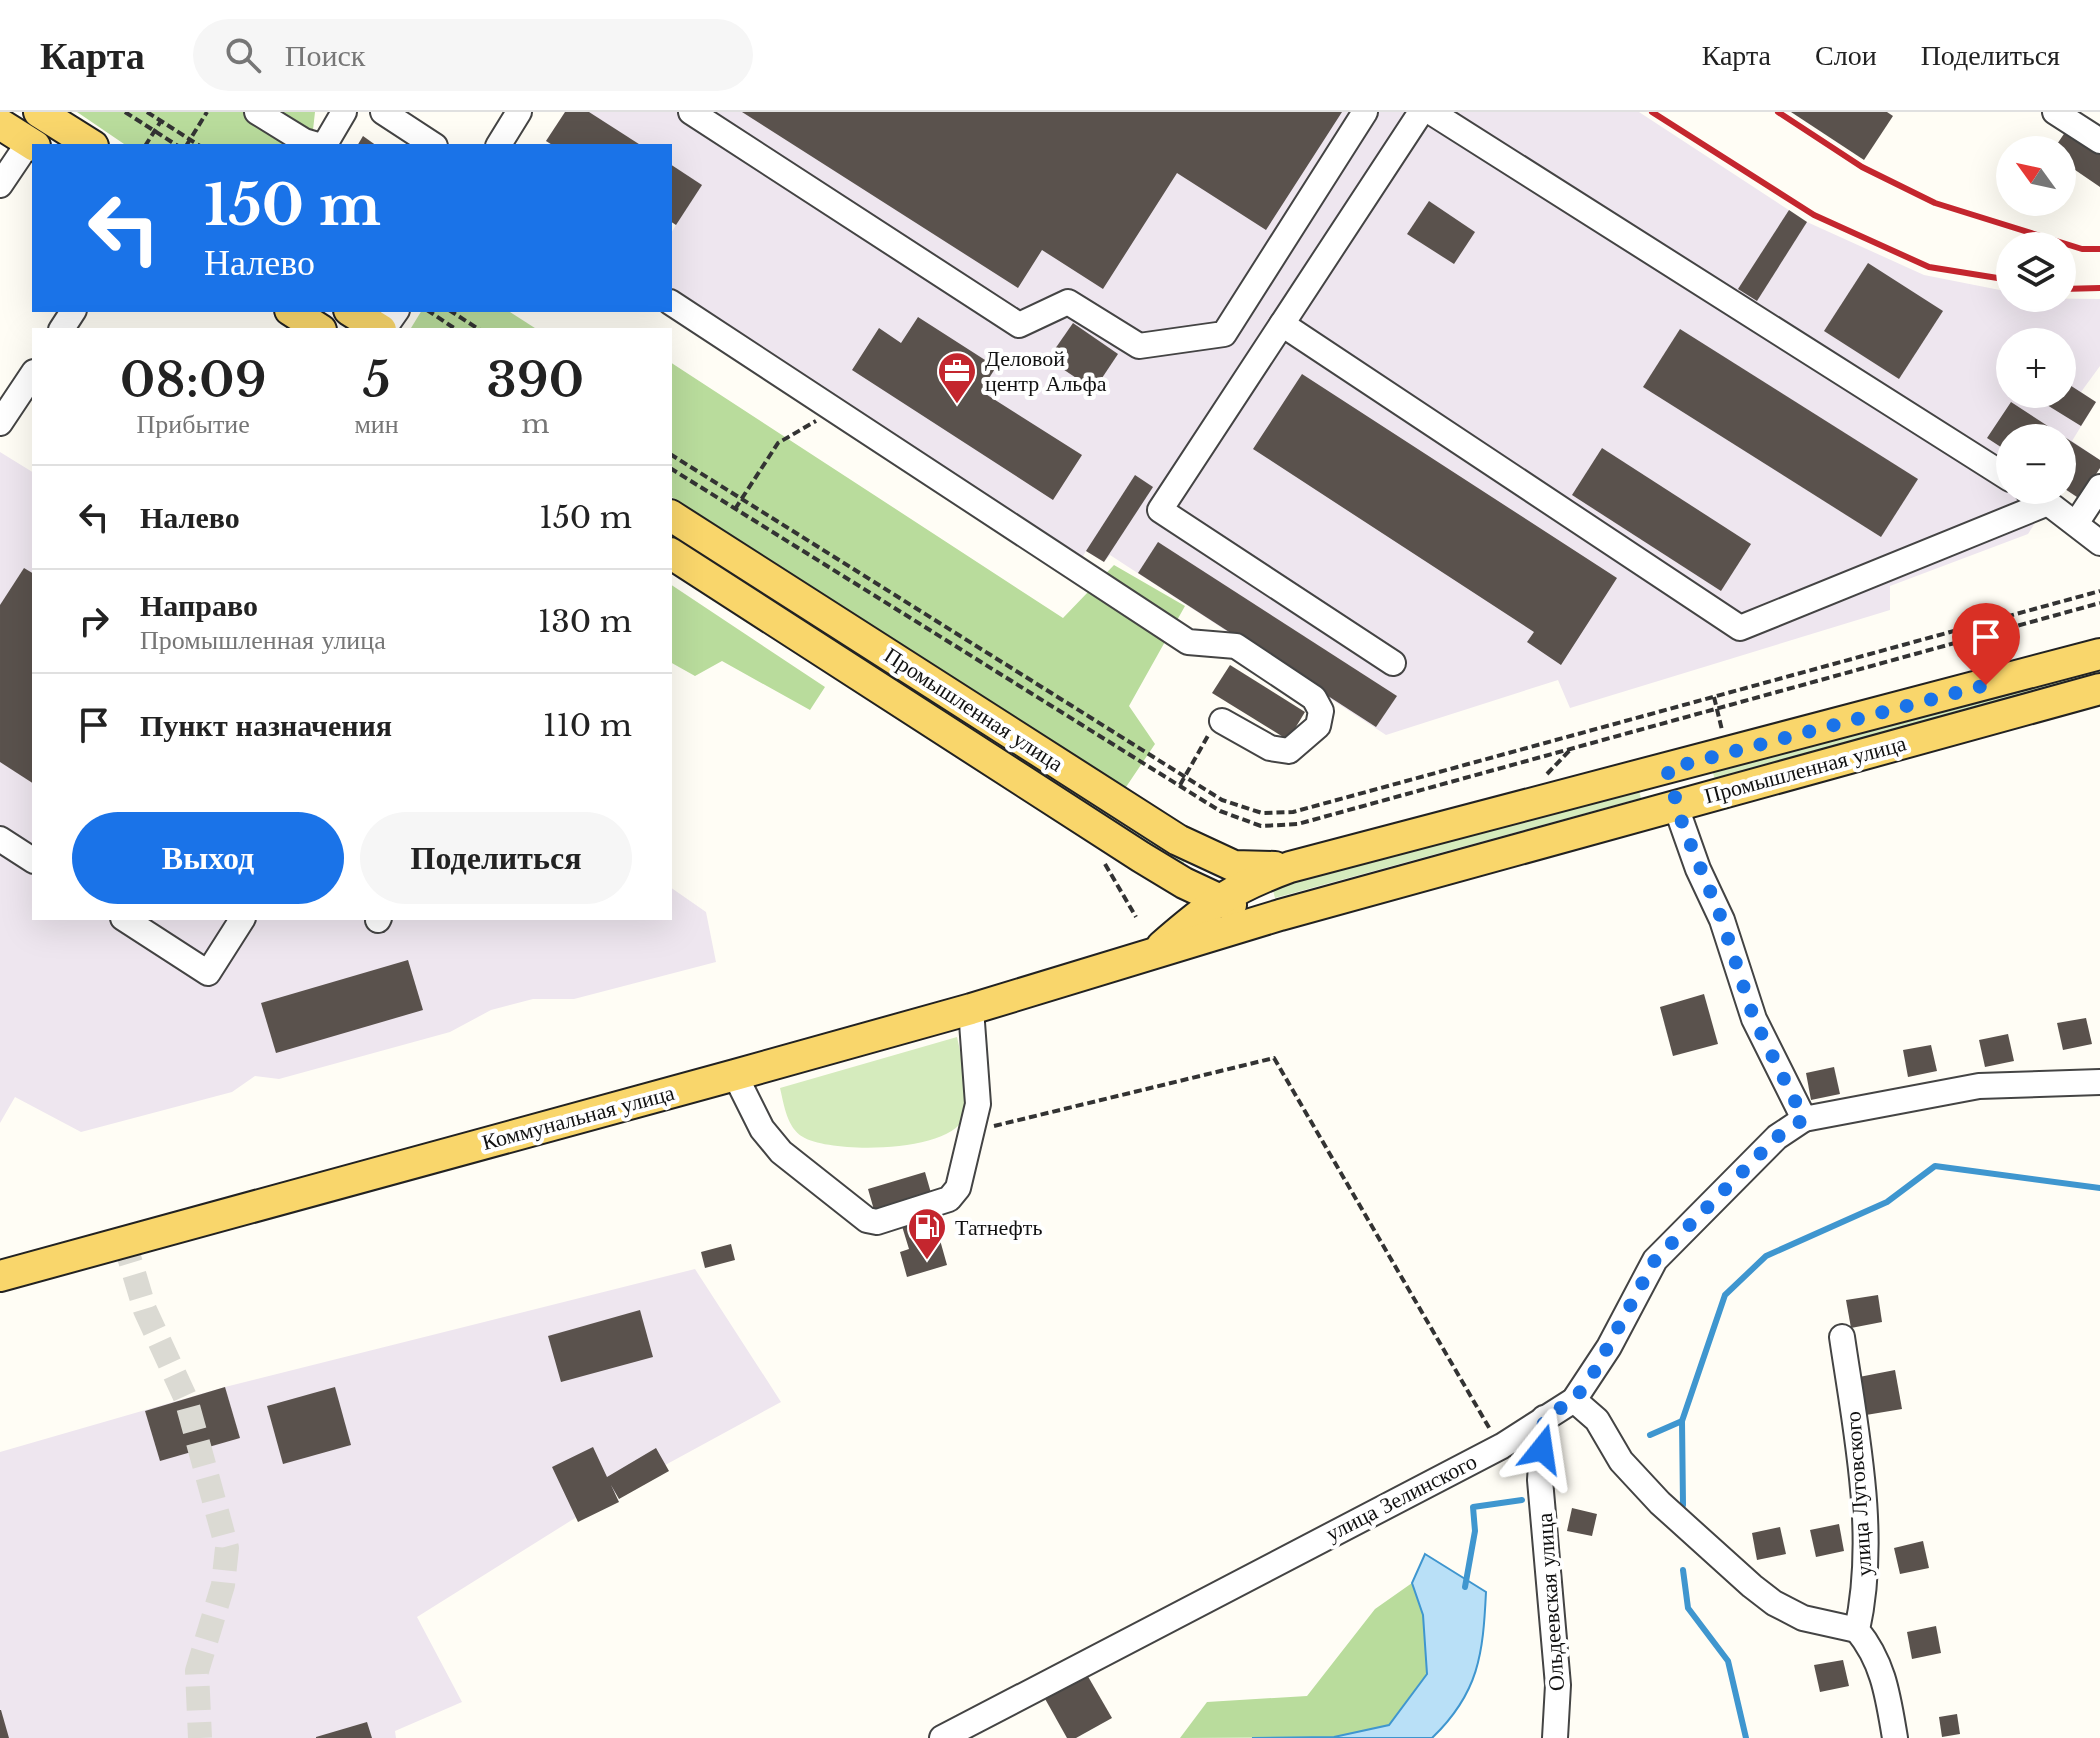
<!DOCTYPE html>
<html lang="ru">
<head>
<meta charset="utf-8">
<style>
  :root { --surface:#fff; --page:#f6f6f6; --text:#222; --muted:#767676; --line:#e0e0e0; --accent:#1a73e8 }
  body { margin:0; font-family:"Libre Baskerville",serif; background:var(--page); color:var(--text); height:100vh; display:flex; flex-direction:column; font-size:30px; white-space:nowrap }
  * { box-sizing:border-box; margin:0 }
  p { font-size:26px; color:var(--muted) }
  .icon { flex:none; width:44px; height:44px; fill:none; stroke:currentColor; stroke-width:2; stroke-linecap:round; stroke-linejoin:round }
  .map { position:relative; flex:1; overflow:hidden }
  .details { position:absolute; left:32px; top:216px; width:640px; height:592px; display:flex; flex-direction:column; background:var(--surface); border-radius:0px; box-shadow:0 8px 32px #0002 }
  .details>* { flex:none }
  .banner { position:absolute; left:32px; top:32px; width:640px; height:168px; border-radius:0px; box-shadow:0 8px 32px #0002; background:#1a73e8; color:#fff; overflow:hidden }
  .needle { width:52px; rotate:303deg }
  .buttons { position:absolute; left:1996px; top:24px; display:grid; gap:16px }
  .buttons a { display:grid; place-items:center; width:80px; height:80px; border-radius:50%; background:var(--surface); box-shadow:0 8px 32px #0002; font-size:40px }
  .pin { position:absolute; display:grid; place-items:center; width:68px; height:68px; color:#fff; margin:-82px -34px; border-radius:50% 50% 50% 0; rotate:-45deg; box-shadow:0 0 8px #0007 }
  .pin .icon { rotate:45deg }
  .me { position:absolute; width:88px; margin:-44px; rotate:15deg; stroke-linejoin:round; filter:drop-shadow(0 0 6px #0008) }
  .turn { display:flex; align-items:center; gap:28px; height:168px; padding:0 40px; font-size:36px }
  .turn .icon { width:104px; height:104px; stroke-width:2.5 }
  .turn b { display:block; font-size:56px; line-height:68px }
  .eta { display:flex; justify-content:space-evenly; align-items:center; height:136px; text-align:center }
  .eta b { font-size:48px; font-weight:600; line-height:56px }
  .button { display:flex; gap:16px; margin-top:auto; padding:16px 40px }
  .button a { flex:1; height:92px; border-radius:48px; background:var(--accent); color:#fff; font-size:32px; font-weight:600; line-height:92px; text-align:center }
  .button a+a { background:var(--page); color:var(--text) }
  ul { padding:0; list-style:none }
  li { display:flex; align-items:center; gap:24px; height:104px; padding:0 40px; border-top:2px solid var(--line) }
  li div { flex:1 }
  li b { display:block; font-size:30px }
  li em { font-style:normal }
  header { display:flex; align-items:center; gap:48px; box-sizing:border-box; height:112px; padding:0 40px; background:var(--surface); border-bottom:2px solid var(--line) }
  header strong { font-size:38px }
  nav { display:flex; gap:44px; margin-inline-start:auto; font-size:28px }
  .search { width:560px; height:72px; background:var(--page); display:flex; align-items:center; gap:20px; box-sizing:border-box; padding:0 28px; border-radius:44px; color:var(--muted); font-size:30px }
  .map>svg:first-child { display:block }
  .industrial { fill:#eee6ef; fill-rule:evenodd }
  .green { fill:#d5ebbd }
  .forest { fill:#b9dc9c }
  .water { fill:#b9e0f7; stroke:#3f96cf; stroke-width:2 }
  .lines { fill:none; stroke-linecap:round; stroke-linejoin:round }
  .stream { stroke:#3f96cf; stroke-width:6 }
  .building { fill:#5a524d }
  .minor-tunnel { stroke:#dbdad3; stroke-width:24; stroke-dasharray:24 12; stroke-linecap:butt }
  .minor-casing { stroke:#444; stroke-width:28 }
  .major-casing { stroke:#222; stroke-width:34 }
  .path { stroke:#333; stroke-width:4; stroke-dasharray:8 4; stroke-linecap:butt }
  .minor { stroke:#fff; stroke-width:24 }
  .major { stroke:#f9d66b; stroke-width:30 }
  .rail { stroke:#c4262e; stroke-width:6 }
  .route { stroke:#1a73e8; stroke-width:14; stroke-dasharray:0 25.2 }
  .labels { text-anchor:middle; stroke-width:8; stroke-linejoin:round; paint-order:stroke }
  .poi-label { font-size:22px; fill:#111; stroke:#fff; text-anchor:start }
  .street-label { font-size:22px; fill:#111; stroke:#fff }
</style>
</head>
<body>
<header>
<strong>Карта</strong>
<div class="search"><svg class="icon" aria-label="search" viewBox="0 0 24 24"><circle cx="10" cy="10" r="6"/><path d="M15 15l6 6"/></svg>Поиск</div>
<nav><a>Карта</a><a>Слои</a><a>Поделиться</a></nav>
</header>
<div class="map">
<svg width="2100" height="1626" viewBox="0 0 2100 1626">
  <rect width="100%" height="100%" fill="#fffdf5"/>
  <!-- industrial -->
  <g class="industrial">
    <path d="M565,0H1639L1807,110L1924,163L2010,180V186L2100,187V254L2081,280L2096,290L2072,329L2100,348V356L2080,387L2062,375V326H2010V378H2056L2028,422L1890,474V498L1570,596L1558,568L1386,623L1110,443L1104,450L1086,439L1080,449L670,180V123L676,113L670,109V34H554L546,29ZM2010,230H2062V282H2010Z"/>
    <polygon points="0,340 34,361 34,806 670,806 670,775 706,800 716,850 574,887 533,887 491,898 450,920 279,967 255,964 232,980 81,1020 15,985 0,1011"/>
    <polygon points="695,1157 781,1290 623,1376 417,1505 462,1590 395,1619 396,1626 0,1626 0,1340 225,1275"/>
  </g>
  <!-- green -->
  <g class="green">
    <polygon points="670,415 1170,735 1184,747 1184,757 670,429"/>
    <polygon points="2100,555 2100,566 1716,671 1713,661"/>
    <polygon points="1638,675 1641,686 1275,786 1272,775"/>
    <path d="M957,925C962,950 973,980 964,1005C951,1041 831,1042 803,1025C787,1016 784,993 780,976Z"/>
  </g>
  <!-- forest -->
  <g class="forest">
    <polygon points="77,0 315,0 312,27 318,34 127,34"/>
    <polygon points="422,198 507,198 538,218 415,218 411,216"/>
    <polygon points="670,250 1063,506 1114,453 1185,494 1129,594 1155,632 1124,678 670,384"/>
    <polygon points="670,472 825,575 810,598 722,549 695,564 670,550"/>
    <polygon points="1412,1471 1423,1503 1427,1562 1389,1613 1334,1625 1180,1626 1207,1590 1307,1584 1375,1497"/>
  </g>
  <!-- water -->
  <path class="water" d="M1425,1442L1486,1480C1483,1542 1479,1581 1432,1626H1252L1334,1625L1389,1613L1427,1562L1423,1503L1412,1471Z"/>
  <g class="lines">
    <!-- stream -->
    <g class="stream">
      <polyline points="1650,1323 1682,1309"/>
      <polyline points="1683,1393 1682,1309 1725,1183 1766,1144 1887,1090 1935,1054 2100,1076"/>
      <polyline points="1683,1458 1688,1496 1728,1549 1746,1626"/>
      <polyline points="1465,1475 1475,1419 1473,1395 1522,1388"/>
    </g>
  </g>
  <!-- building -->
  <g class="building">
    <polygon points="565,0 589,0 642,34 554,34 546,29"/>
    <polygon points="742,0 1342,0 1266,118 1177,61 1103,177 1042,138 1018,176"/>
    <polygon points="1791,0 1887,0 1893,4 1864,48"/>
    <polygon points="2068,16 2100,37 2100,75 2062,49 2062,38 2053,38"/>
    <polygon points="363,24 377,34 357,34"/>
    <polygon points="670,52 702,73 676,113 670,109"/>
    <polygon points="1429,89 1475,120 1454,152 1407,122"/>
    <polygon points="1789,98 1807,110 1757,189 1738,177"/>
    <polygon points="1868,151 1943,199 1899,267 1824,219"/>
    <polygon points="918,205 996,255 981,279 1082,343 1053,388 852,258 879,216 901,231"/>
    <polygon points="1073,211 1118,242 1094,278 1048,247"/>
    <polygon points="1680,217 1918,367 1881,425 1643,275"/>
    <polygon points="1302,262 1617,466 1561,553 1527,530 1534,520 1253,337"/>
    <polygon points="2062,268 2096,290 2081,314 2029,282 2062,282"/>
    <polygon points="2011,290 2100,348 2100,356 2080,387 2062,375 2062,326 2010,326 2010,341 1987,326"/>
    <polygon points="1602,336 1751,432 1721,479 1572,383"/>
    <polygon points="1135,363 1153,375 1104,450 1086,439"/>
    <polygon points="1158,430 1397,584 1376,615 1138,461"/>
    <polygon points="24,456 34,462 34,672 0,650 0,493"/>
    <polygon points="1230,553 1305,600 1288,628 1212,581"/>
    <polygon points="408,848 423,898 276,941 261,891"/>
    <polygon points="1704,882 1718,932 1673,944 1660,895"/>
    <polygon points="2086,906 2092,932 2063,938 2057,911"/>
    <polygon points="2008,922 2014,949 1985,955 1979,928"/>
    <polygon points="1931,933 1937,959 1908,965 1903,938"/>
    <polygon points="1834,955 1840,982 1811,988 1806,961"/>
    <polygon points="925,1060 933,1088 911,1095 923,1133 940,1128 947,1153 907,1165 900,1140 909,1137 897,1098 876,1105 868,1077"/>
    <polygon points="731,1132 735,1148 705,1156 701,1140"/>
    <polygon points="1878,1183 1882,1210 1851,1216 1846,1188"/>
    <polygon points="640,1198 653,1245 561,1270 548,1224"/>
    <polygon points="1895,1258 1902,1297 1866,1303 1859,1265"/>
    <polygon points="225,1275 240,1326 160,1349 145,1299"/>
    <polygon points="335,1275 351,1333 283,1352 267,1294"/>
    <polygon points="593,1335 607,1365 656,1336 669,1359 619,1387 611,1373 619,1390 578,1410 552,1355"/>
    <polygon points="1572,1396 1597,1402 1592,1424 1567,1419"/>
    <polygon points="1839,1412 1844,1439 1816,1445 1810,1418"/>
    <polygon points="1780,1415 1786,1442 1757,1448 1752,1421"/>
    <polygon points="1923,1429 1929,1456 1900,1462 1894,1436"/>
    <polygon points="1936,1514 1941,1541 1912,1547 1907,1520"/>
    <polygon points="1843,1548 1849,1574 1820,1580 1814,1553"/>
    <polygon points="1086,1561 1112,1606 1076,1626 1067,1626 1044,1585"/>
    <polygon points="0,1598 1,1598 9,1626 0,1626"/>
    <polygon points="1957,1602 1960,1622 1942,1625 1939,1605"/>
    <polygon points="367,1610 372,1626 316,1626 316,1625"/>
  </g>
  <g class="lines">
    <!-- minor-tunnel -->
    <polyline class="minor-tunnel" points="124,1128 145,1198 186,1287 227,1436 223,1473 197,1559 200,1626"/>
    <!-- minor casing -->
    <g class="minor-casing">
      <g id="minor">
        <polyline points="257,0 304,29 321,34"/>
        <polyline points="383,0 435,34"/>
        <polyline points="691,0 1019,213 1068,190 1139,234 1224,222 1365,0"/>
        <polyline points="1431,0 2010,367"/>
        <polyline points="2055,0 2100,29"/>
        <polyline points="324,34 344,0"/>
        <polyline points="498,34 519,0"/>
        <polyline points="0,73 29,30"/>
        <polyline points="670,190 1188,530 1236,534 1314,586 1321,599 1318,614 1289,639 1270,636 1222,609"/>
        <polyline points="1282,212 1740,516 2048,391 2027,378"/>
        <polyline points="61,218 74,198"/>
        <polyline points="383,218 397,198"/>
        <polyline points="0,311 34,260"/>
        <polyline points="2048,391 2100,431"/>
        <polyline points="2077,410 2100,375"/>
        <polyline points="1393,551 1160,398 1421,0"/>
        <polyline points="1675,692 1698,757 1722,808 1754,907 1804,1007 1979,974 2100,970"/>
        <polyline points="0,727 34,749"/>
        <polyline points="123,806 208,861 243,806"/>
        <polyline points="378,808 379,806"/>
        <polyline points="735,963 762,1017 781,1040 867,1108 877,1110 949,1087 958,1076 978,992 971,897"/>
        <path d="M1842,1225C1856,1320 1878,1423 1857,1518C1884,1551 1888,1585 1895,1626"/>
        <polyline points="1574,1288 1597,1308 1621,1349 1660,1391 1752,1474 1774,1491 1803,1506 1857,1518"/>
        <polyline points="1544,1306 1540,1368 1558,1573 1555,1626"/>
        <polyline points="942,1626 1502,1334 1574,1288 1609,1235 1655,1148 1777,1025 1804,1007"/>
      </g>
    </g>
    <!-- major casing -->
    <g class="major-casing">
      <g id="major">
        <polyline points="39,0 93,34"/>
        <polyline points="0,12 35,34"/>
        <polyline points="290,198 321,218"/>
        <polyline points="349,198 381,218"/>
        <polyline points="670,403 1178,728 1234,754 1275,755"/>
        <polyline points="670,441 1141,745 1184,771 1231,793"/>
        <path d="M1162,834C1209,793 1230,777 1290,755L2100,542"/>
        <polyline points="0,1164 735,963 971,897 1280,803 2100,577"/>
      </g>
    </g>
    <!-- path -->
    <g class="path">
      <polyline points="125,0 178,34"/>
      <polyline points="147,0 200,34"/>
      <polyline points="145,34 161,9"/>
      <polyline points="186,34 207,0"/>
      <polyline points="427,198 457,218"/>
      <polyline points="449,198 480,218"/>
      <polyline points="670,342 1222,688 1262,701 1293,700 2100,479"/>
      <polyline points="670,356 1220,699 1261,714 1298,712 2100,491"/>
      <polyline points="735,397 778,331 816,309"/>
      <polyline points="1714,585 1722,618"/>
      <polyline points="1547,662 1571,637"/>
      <polyline points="1180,673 1209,622"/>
      <polyline points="1105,752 1136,805"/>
      <polyline points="994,1014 1274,946 1491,1319"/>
    </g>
    <!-- minor -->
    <use href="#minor" class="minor"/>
    <!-- major -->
    <use href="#major" class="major"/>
    <!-- rail -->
    <g class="rail">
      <polyline points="1652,0 1814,103 1929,155 2010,168"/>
      <polyline points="1778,0 1862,55 1935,91 2082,137 2100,137"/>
      <polyline points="2062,177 2100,176"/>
    </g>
  </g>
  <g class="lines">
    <!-- route -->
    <polyline class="route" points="1542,1337 1544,1306 1574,1288 1592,1264 1655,1148 1777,1025 1804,1007 1754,907 1722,808 1683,714 1667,657 1986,573"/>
  </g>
  <!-- icons -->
  <defs>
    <g id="office-pin" transform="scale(2)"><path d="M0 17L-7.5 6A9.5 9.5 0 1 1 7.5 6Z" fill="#c4262e" stroke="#fff"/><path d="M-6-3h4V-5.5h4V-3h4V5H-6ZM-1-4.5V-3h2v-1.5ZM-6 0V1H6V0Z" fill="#fff"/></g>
    <g id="fuel-pin" transform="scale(2)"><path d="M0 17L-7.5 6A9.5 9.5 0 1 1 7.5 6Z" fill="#c4262e" stroke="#fff"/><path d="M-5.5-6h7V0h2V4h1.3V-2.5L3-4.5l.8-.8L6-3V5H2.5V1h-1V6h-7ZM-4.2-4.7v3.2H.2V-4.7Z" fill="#fff"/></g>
  </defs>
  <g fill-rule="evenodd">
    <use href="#office-pin" x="957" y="259"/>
    <use href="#fuel-pin" x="927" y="1115"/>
  </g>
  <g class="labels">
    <!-- poi labels -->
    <g class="poi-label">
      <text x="985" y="254">Деловой<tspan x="985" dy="25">центр Альфа</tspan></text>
      <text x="955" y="1123">Татнефть</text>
    </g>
    <!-- street labels -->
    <g class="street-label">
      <text transform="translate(974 597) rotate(33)" y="8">Промышленная улица</text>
      <text transform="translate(1805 657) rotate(-15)" y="8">Промышленная улица</text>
      <text transform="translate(578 1005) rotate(-15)" y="8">Коммунальная улица</text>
      <text transform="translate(1858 1382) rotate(-94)" y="8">улица Луговского</text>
      <text transform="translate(1401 1385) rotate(-27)" y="8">улица Зелинского</text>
      <text transform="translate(1550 1490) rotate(-94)" y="8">Ольдеевская улица</text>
    </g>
  </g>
</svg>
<div class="buttons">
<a><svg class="needle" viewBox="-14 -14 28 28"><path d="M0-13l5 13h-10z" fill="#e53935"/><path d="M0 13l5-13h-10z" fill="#767676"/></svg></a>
<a><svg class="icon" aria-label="layers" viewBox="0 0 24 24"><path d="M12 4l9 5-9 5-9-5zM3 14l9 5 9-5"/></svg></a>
<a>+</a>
<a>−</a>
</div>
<div class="pin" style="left:1986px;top:573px;background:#d93025"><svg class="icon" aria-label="arrive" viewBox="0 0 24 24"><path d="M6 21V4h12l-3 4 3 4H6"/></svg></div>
<svg class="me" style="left:1542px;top:1337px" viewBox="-20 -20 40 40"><path d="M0-17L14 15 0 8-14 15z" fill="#1a73e8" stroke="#fff" stroke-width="4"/></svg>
<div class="banner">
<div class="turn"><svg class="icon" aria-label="left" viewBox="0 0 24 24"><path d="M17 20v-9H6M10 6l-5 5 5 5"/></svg><div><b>150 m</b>Налево</div></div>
</div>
<section class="details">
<div class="eta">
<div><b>08:09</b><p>Прибытие</p></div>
<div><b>5</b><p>мин</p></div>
<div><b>390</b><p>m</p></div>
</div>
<ul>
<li><svg class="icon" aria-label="left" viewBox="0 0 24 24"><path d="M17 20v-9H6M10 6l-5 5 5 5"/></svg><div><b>Налево</b></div><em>150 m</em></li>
<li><svg class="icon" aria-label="right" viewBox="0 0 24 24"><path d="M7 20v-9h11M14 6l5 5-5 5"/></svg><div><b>Направо</b><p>Промышленная улица</p></div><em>130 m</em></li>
<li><svg class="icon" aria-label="arrive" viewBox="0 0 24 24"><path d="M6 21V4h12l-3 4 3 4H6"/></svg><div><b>Пункт назначения</b></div><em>110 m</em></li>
</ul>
<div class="button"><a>Выход</a><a>Поделиться</a></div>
</section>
</div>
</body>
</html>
